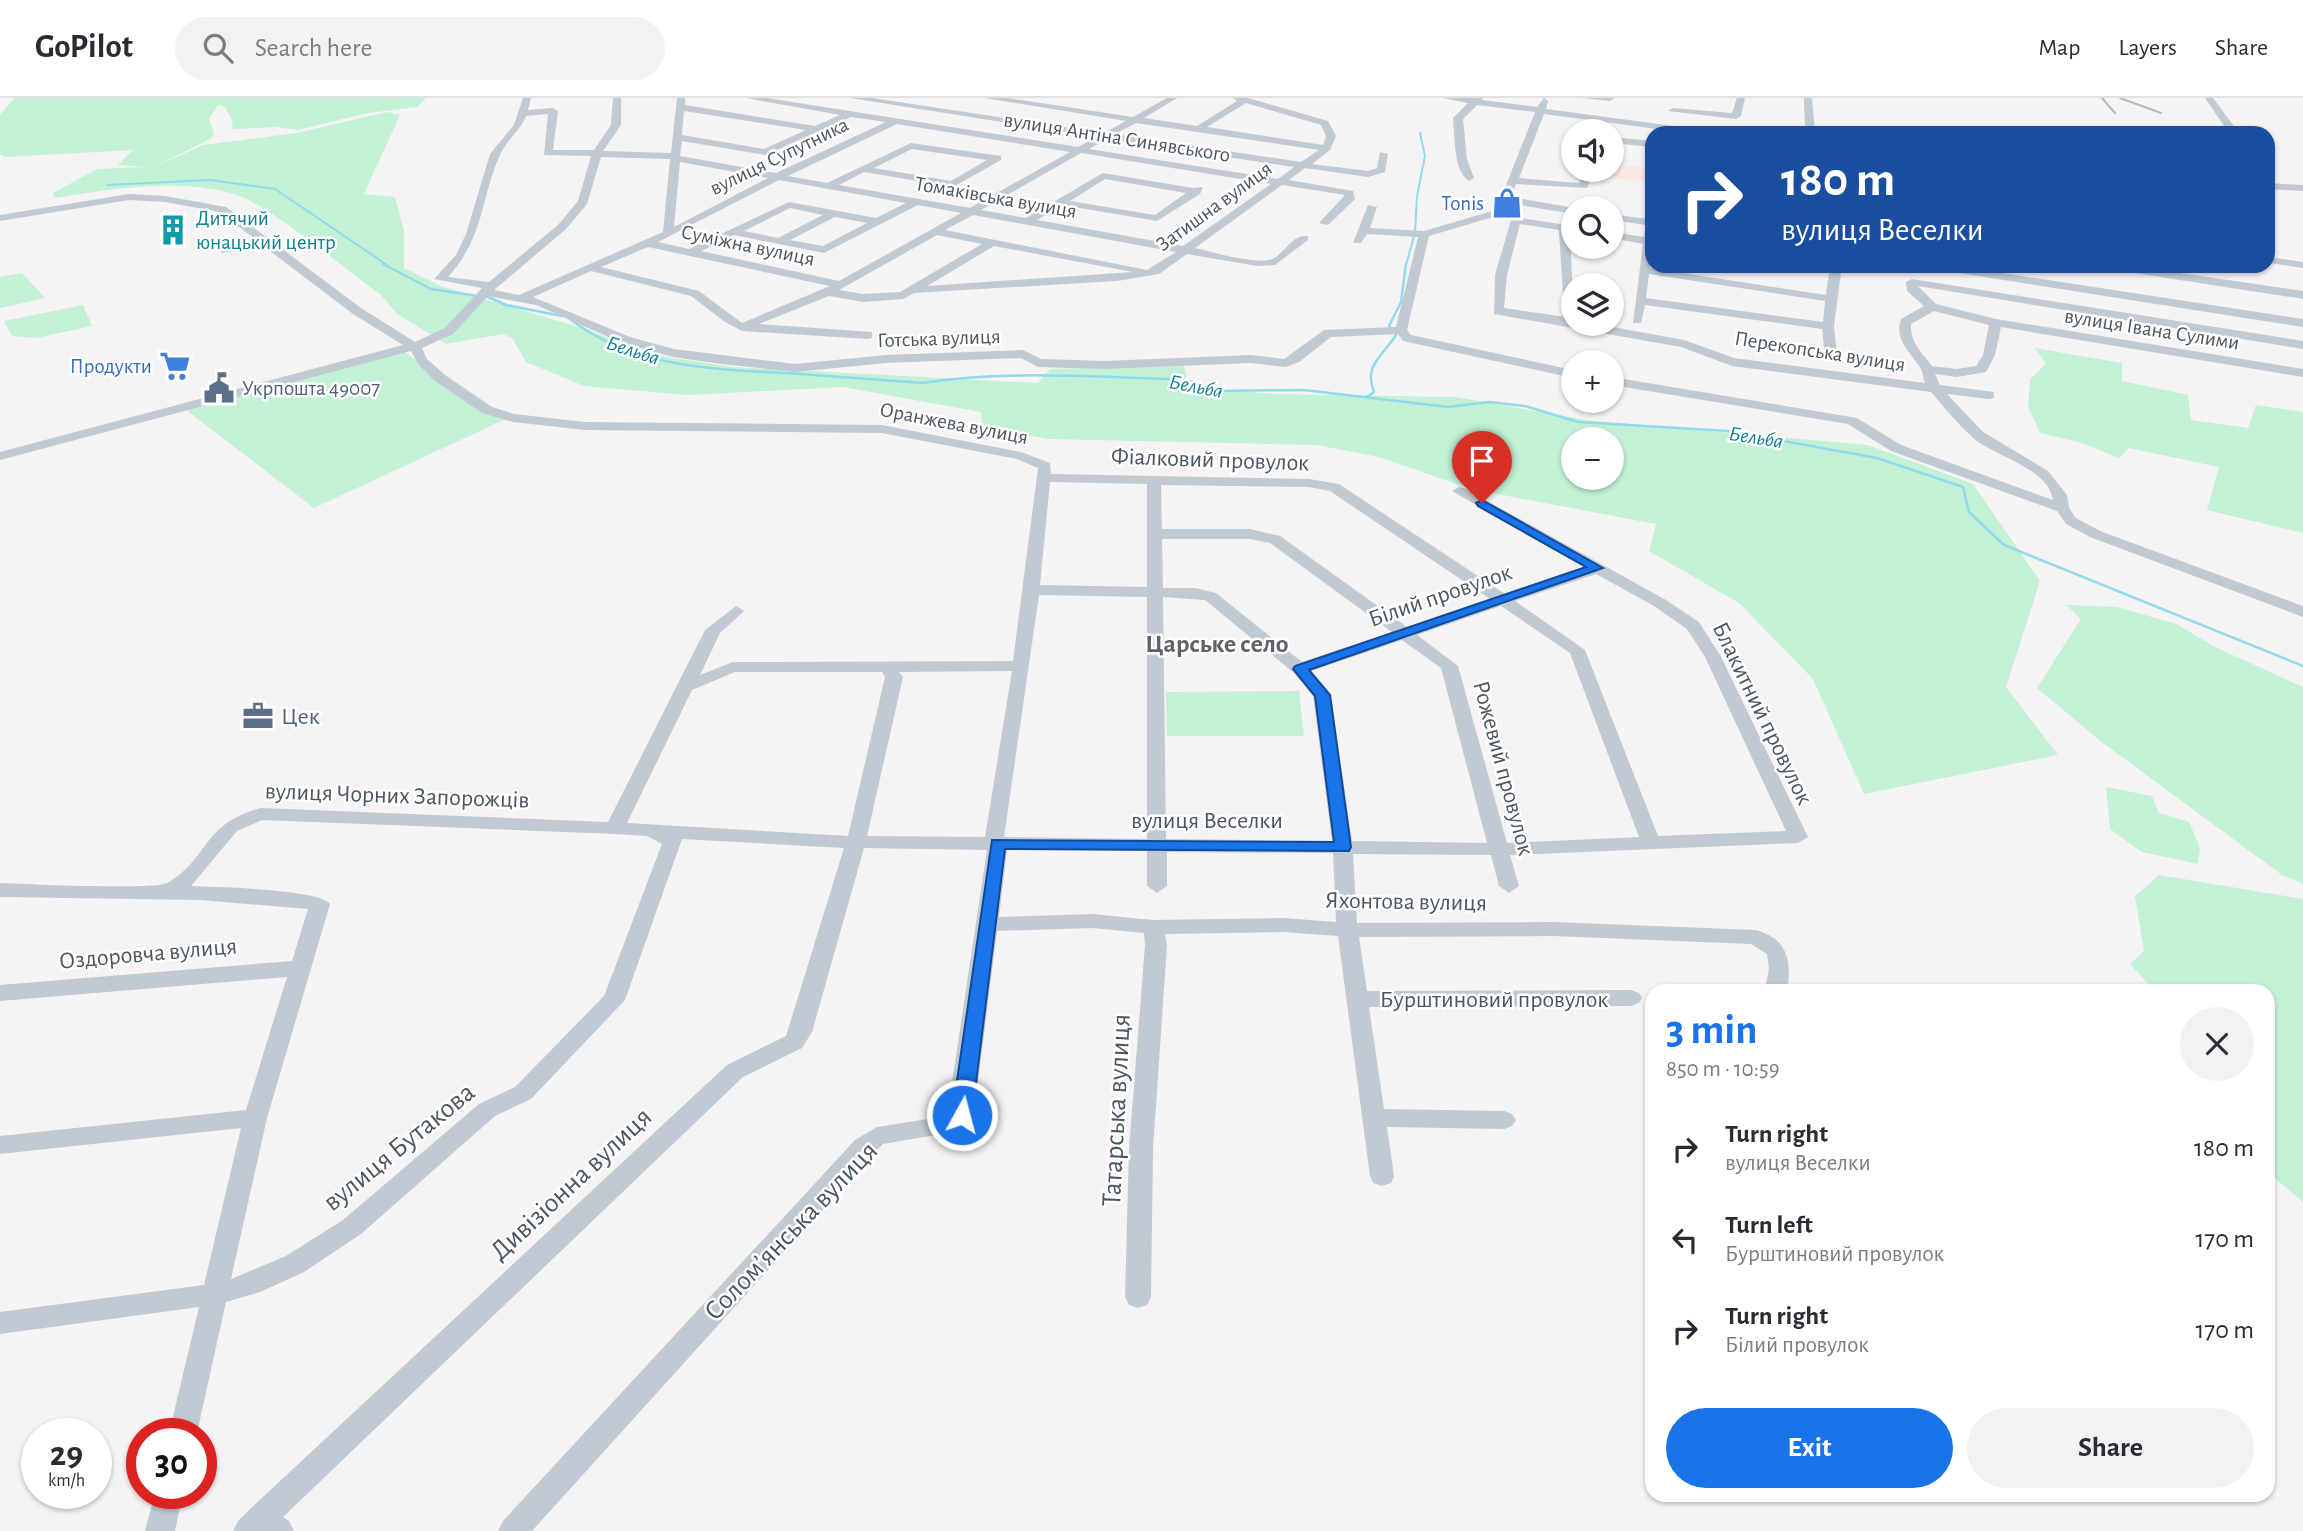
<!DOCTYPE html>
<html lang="en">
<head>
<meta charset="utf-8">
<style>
  :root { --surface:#fff; --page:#f2f2f3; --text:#2b2b33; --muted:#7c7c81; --line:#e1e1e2; --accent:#1a73e8 }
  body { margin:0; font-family:"Alegreya Sans",sans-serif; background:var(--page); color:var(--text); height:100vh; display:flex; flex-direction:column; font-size:26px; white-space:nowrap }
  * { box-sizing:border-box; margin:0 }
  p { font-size:23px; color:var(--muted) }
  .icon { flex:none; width:38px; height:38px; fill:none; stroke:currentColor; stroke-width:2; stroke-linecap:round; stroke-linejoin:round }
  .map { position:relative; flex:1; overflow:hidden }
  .sheet { position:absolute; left:1645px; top:886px; width:630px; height:518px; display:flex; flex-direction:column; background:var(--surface); border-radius:21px; box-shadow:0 2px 5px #0004 }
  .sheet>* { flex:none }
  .top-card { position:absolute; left:1645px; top:28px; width:630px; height:147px; border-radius:21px; box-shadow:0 2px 5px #0004; background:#1a4fa0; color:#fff; overflow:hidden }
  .buttons { position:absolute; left:1561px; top:21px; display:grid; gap:14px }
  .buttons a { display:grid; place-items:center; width:63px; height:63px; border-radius:50%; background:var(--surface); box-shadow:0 2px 5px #0004; font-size:35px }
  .speed { position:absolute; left:21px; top:1320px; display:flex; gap:14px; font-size:35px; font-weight:700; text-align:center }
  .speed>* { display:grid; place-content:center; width:91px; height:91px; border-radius:50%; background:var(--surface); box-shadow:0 2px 5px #0004; line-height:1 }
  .speed small { font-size:18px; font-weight:400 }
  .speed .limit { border:10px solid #d22; background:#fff; color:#111 }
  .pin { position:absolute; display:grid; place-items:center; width:60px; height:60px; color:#fff; margin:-72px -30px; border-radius:50% 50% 50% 0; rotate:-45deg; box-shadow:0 0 7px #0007 }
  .pin .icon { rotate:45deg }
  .me { position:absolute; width:77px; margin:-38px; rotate:7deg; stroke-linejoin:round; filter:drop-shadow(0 0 5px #0008) }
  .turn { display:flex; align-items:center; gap:24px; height:147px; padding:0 21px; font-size:32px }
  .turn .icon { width:91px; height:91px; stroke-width:2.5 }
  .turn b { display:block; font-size:49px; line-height:60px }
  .round { display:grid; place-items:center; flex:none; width:74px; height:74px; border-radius:37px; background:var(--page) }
  .headline { display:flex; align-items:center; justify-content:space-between; height:119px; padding:0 21px }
  h1 { font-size:42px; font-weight:700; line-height:52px; color:var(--accent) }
  .primary-button { display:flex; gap:14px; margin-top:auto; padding:14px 21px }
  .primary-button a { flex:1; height:80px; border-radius:42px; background:var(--accent); color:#fff; font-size:28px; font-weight:700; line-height:80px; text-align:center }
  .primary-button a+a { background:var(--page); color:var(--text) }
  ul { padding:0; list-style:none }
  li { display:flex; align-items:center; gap:21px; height:91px; padding:0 21px }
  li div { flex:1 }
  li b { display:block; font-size:26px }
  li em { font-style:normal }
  header { display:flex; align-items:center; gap:42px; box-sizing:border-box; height:98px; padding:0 35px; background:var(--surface); border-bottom:2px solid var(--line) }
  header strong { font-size:33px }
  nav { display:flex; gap:38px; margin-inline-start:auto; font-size:24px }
  .search { width:490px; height:63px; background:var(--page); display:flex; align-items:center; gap:18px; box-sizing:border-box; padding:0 24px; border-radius:38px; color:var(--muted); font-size:26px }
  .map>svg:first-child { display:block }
  .medical { fill:#fce8e6 }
  .green { fill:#c3f1d5; fill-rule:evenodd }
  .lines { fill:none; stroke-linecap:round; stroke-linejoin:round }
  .stream-far1 { stroke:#90daee; stroke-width:2 }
  .stream { stroke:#90daee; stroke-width:2.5 }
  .minor { fill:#c1cad2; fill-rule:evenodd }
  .rail { stroke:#b5b8bd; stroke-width:2 }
  .route { fill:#1a73e8; stroke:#114b97; stroke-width:2 }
  .labels { text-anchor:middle; stroke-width:5; stroke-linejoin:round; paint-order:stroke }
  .far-street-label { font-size:21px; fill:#4a5661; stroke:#fff }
  .far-shop-label { font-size:21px; fill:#366cbe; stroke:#fff; text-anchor:end }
  .far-culture-label { font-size:21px; fill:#0d838f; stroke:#fff; text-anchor:start }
  .far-water-label { font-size:21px; font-style:italic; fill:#0c7c9b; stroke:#fff }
  .far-service-label { font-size:21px; fill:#4e5e75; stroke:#fff; text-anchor:start }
  .street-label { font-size:24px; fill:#4a5661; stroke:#fff }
  .service-label { font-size:24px; fill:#4e5e75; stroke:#fff; text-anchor:start }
  .neighbourhood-label { font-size:26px; font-weight:bold; fill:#5f6368; stroke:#fff }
  .near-street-label { font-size:28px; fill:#4a5661; stroke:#fff }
</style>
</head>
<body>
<header>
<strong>GoPilot</strong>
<div class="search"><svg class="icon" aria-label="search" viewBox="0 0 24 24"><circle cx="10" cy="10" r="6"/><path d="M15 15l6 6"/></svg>Search here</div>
<nav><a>Map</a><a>Layers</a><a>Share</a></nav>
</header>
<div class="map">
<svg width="2303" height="1433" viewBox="0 0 2303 1433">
  <rect width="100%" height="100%" fill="#f5f3f3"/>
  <!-- medical -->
  <polygon class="medical" points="1612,67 1652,70 1652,84 1591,78 1593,72 1612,72"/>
  <!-- green -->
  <g class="green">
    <path d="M14,0H426L417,9L368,15L298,32L278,29L233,31L231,20L224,8L218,7L209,21L214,36L210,41L154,69L203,47L297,35L387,14L400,17L364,96L395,99L404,133V170L441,188L588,232L653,257L733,269L1038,285L1050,271L1184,268L1188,289L1274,296L1456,299L1586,322L1868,347L1973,386L2040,483L2006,589L2058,657L1864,696L1813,581L1739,505L1649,453L1656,426L1471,391L1379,359L1317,347L1049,341L982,330L981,314L843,289L688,297L584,288L526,264L512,240L503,236L446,246L397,216L381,197C340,167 300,132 256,106C204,75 111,91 55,100L53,95L97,71L145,69L118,67L133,52L5,59L0,56V17ZM1573,341H1612V380H1573Z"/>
    <polygon points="22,175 45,200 0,210 0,179"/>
    <polygon points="83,207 92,228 36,240 12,238 4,223"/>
    <polygon points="2035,250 2122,265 2122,283 2188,297 2191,322 2248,330 2256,307 2303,314 2303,435 2207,412 2219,369 2129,350 2119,360 2079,344 2040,335 2028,309 2030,281 2046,266"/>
    <polygon points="405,254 450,288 510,319 314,410 186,312"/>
    <polygon points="2067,507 2117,509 2176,526 2217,550 2303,589 2303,786 2282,777 2099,642 2037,590 2081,521"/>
    <polygon points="1299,593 1304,638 1167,638 1166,594"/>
    <polygon points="2106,689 2152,698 2159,715 2189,724 2200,750 2198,766 2142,754 2110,731"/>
    <polygon points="2159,777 2303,801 2303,1104 2268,1074 2268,892 2154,892 2130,866 2144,853 2135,798"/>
  </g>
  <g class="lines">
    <!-- stream-far1 -->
    <g class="stream-far1">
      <polyline points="108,87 210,82 275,91 387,167"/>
      <polyline points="1415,134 1417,98 1425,58 1420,35"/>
      <polyline points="1406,167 1414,138"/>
    </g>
    <!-- stream -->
    <g class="stream">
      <polyline points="383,166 431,191 478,198"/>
      <polyline points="486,198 506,207 562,218"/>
      <path d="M570,221C636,272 720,271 800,276C841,279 882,282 923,285C1005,272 1090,279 1173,281L1194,284L1207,293L1304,292L1448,309L1489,304L1525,308L1578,324L1728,333L1877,360L1963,389L1969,414L2004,447L2303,568"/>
      <path d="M1367,299L1374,294C1363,267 1383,258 1396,237L1389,228L1401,204L1406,166"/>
    </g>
    <!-- minor -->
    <g class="minor">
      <path d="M523,0H531L528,12L553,10L558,13L553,52H594L611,27L613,0H621V27L603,53L671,55L677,0H685V7L815,28L840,17L746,0H767L1078,49L1097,39L850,0H872L1104,35L1126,23L985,0H1007L1133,19L1167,0H1177L1144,20L1197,28L1237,3L1233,0H1248L1328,23L1336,38L1330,52L1312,66L1368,73L1377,70L1380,54L1388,56L1385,74L1368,79L1305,70L1289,82L1353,93L1355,101L1328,127L1319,125L1345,97L1282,87L1195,150C1212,154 1256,167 1272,161C1285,156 1292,136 1308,138V142L1275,167L1257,168L1187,156L1159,176L1117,183L914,195L903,201L863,204L829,198L759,226L872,234V240L868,241L742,233L725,224L691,198L591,173L533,199L630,239L674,251L795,266L886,257L1023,252L1041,261L1104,263L1251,257L1284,261L1324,232L1396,229L1418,139L1367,136L1361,145H1353L1368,107L1377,109L1370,130L1424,133L1509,108L1502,97L1535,14L1477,7L1463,21L1467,61L1474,80L1469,83C1453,73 1455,38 1453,20L1468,5L1443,0H1483L1482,2L1537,9L1544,0L1548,3L1546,11L1711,33L1713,35H1687L1544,16L1519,80L1579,85L1585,72H1595L1587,90L1516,86L1512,96L1517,100L1575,110L1573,116L1520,107L1521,120L1573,128V134H1570L1573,199L1563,197L1559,132L1520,126L1507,177L1504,210L1573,220V226H1596L1684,242L1734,260L1925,285C1923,279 1923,273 1919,268C1909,253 1894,241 1901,221L1924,208L1907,193L1906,184L1912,181L2303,243V251L1918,188L1936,206L1996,221L2303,271V279L2001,229L1995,257L1986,274L1957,279L1935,276L1940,287L1994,294V300L1989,301L1947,296L1983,334L2048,373L2067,397L2069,410L2076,420L2100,433L2303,508V519L2090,439L2066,426L2057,413L1891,353L1848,326L1612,287V279L1857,320L1901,347L2053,402C2048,369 1994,359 1972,339C1957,325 1944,309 1931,294L1732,268L1681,249L1494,216L1495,177L1511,122L1510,114L1429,138L1407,232L1411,237L1573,272V280L1403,243L1398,236L1331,239L1299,264L1286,269L1251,265L1104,271L1038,269L1021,260L886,265L795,274L722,266L673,259L622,245L536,207L488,198L453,236L422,250L427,261L445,277L492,309L514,316L585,324L882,327L1021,354L1050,365L1051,376L1309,381L1339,386L1505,496L1584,469L1452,393L1459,389L1464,390L1666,502L1699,524L1721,559L1808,739L1798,745L1510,757L1519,788L1509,795L1499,788L1491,757L1353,756L1357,825L1553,824L1756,832C1788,841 1792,863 1787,892H1765L1769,870L1767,856L1751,846L1553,838L1359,839L1367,893L1631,892L1639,895L1642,900L1639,905L1631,908L1369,909L1384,1011L1504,1013L1512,1016L1516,1022L1512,1028L1504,1031L1387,1029L1394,1078L1391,1085L1382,1088L1373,1085L1370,1078L1338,838L1283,834L1165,836L1167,847L1153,1051L1151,1199L1147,1207L1138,1210L1129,1207L1125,1199L1129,1051L1145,847L1144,835L1092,830L997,833L976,1001L965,1032L883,1046L873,1056L532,1433H498L503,1423L855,1042L877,1029L947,1018L987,752L864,750L812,934L802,950L743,979L283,1419L289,1423L294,1433H233L238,1423L250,1411L727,967L786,938L844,750L682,741L625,902L531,1001L495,1018L361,1136L304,1174L260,1194L226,1204L197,1335H169L199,1209L0,1236V1214L204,1187L241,1030L0,1056V1038L246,1012L287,879L0,903V887L292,863L308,811L200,802L0,799V785C24,786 154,792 167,785C210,761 200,726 261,710L608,724L705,532L736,508L744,513L720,535L700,577L733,564L1013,563L1038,370L1017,361L882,335L585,332L513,324L482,315L435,283L418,266L411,253L0,362V354L403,247L353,216L266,150L221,155V151L259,144L219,114L165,104L129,102L0,123V117L129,96L165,98L226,109L361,210L415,244L445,230L482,190L434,181L456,157L466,136L490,56L514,27ZM1246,5L1321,27L1326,38L1323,47L1207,29ZM684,13L806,32L764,51L682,37ZM548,16L544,57L591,58L578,103L558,127L489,184L448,179C484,139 480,104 499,59C505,43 520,34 526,18ZM851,19L886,24L776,75L680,58L682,43L765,57ZM1136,25L1319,52L1301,64L1115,36ZM897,26L1070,54L970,110L839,87L864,74L953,89L1001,62V58L911,45L827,85L788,78ZM1107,41L1294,69L1278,81L1089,51ZM912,51L987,62L951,83L874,70ZM1081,55L1271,86L1183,148L1037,122L1062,107L1157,123L1200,96L1203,89L1193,90L1103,75L1026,120L981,112ZM601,59L670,61L663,134L519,197L494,192L566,131L587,106ZM680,64L768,80L674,129ZM1105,81L1186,95L1155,117L1070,103ZM779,82L906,105L876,120L789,104L689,151L658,144ZM918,107L961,115L839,183L701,153L734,137L824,155ZM790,110L823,117L778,140L744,133ZM973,117L1176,154L1147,172L945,132ZM835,119L867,125L823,148L790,142ZM937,137L982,146L900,194L863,196L839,192ZM994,148L1133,174L927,188ZM648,149L830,188L742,225L699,193L601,169ZM1934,213L1989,227L1983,257L1976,268L1957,271L1932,268C1922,254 1910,245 1911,226ZM1050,384L1147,386V489L1040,487ZM1161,387L1309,389L1330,393L1490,501L1407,529L1280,438L1250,431H1162ZM1162,441H1250L1270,445L1392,534L1302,564L1216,495L1195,490H1163ZM1596,476L1654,508L1687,531L1705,559L1786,733L1658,738L1585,552L1515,503ZM1039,497L1147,499V741L1004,739ZM1163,499L1205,502L1294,575L1313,598L1332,743L1166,741ZM1501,508L1570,555L1639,739L1507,745L1458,568L1417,537ZM1402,542L1441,570L1487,745L1352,743L1331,597L1311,573ZM1012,573L985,739L867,738L903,579L899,574ZM735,574H882L885,579L848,738L627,725L692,592ZM262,722L615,736L647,738L662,746L604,898L515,989L479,1006L343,1122L286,1158L231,1181L267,1020L330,806C321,791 213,789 191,788L237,733ZM1007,752L1147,753V788L1157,795L1167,788V754L1333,755L1336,824L1283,820L1153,822L1092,816L999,819Z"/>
      <polygon points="1582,0 1614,0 1610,3"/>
      <polygon points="1737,0 1745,0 1741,18 1736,21 1668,13 1673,10 1732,15"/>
      <polygon points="1804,0 1812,0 1815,35 1805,35"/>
      <polygon points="2205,0 2213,0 2239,35 2229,35"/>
      <polygon points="1612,39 1652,43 1652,49 1612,45"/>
      <polygon points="2268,85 2303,87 2303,93 2268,91"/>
      <path d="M1612,116L1647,121L1652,118L1650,170L1826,197L1829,174L1825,168H1837L1841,174L1834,228L1837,257L1831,261L1825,257L1822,231L1645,207L1641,225H1633L1643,146L1612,140V134L1644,139L1646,127L1612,122ZM1649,176L1825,203L1823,224L1646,200Z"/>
      <polygon points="2268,159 2303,164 2303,170 2268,165"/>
      <polygon points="1796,168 1818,168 1812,171"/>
      <polygon points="1928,168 1956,168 2303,221 2303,229 1934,171"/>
      <polygon points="2103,168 2132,168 2303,193 2303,201 2109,171"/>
      <polygon points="155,1395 183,1395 175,1433 145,1433"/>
    </g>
    <!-- rail -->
    <g class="rail">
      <polyline points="2102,0 2115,15"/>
      <polyline points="2120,0 2161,15"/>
    </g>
  </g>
  <!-- route -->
  <polygon class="route" points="1482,402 1603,470 1309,572 1330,597 1351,749 1349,753 1005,751 972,1017 962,1024 955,1022 952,1017 992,742 1334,744 1315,598 1293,571 1295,568 1586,469 1478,408 1476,405"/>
  <!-- icons -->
  <defs>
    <g id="shop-bare" transform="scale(2.415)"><path d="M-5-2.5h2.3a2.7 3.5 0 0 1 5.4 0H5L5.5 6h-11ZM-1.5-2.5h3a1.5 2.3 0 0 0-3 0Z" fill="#3f7fe0" stroke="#fff" stroke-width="2.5" paint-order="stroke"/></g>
    <g id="building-bare" transform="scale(2.415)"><path d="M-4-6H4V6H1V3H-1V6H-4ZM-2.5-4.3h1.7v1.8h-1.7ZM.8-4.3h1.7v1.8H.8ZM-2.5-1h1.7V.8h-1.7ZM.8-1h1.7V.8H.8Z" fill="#0f9aa8" stroke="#fff" stroke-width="2.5" paint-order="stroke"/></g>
    <g id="supermarket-bare" transform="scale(2.415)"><path d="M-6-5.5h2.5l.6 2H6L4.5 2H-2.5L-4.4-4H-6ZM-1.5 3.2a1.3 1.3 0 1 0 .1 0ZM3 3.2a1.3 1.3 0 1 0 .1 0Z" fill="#3f7fe0" stroke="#fff" stroke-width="2.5" paint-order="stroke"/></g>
    <g id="civic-bare" transform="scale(2.415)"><path d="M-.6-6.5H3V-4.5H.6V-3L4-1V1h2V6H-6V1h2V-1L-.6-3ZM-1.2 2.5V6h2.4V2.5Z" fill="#5c6f8a" stroke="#fff" stroke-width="2.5" paint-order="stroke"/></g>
    <g id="office-bare" transform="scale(2.415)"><path d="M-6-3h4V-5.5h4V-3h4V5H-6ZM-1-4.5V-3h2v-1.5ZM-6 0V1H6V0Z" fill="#5c6f8a" stroke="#fff" stroke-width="2.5" paint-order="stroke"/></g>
  </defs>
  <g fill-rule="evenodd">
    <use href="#shop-bare" x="1507" y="105"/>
    <use href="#building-bare" x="173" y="132"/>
    <use href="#supermarket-bare" x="175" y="268"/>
    <use href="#civic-bare" x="219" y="290"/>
    <use href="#office-bare" x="258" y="618"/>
  </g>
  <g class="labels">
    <!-- far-street labels -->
    <g class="far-street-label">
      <text transform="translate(1117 39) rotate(9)" y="7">вулиця Антіна Синявського</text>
      <text transform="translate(779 58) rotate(-26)" y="7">вулиця Супутника</text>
      <text transform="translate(996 99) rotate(10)" y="7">Томаківська вулиця</text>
      <text transform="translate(1214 108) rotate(-36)" y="7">Затишна вулиця</text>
      <text transform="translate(748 147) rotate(12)" y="7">Суміжна вулиця</text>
      <text transform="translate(2152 231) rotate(9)" y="7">вулиця Івана Сулими</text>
      <text transform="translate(939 240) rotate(-2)" y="7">Готська вулиця</text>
      <text transform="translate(1820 253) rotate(9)" y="7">Перекопська вулиця</text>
      <text transform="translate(954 325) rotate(11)" y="7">Оранжева вулиця</text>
    </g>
    <!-- far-shop labels -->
    <g class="far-shop-label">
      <text x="1484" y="112">Tonis</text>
      <text x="152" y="275">Продукти</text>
    </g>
    <!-- far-culture labels -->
    <g class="far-culture-label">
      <text x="196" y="127">Дитячий<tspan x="196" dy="24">юнацький центр</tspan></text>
    </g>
    <!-- far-water labels -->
    <g class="far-water-label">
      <text transform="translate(633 252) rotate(18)" y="7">Бельба</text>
      <text transform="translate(1196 288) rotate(11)" y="7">Бельба</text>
      <text transform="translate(1756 339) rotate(9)" y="7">Бельба</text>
    </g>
    <!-- far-service labels -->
    <g class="far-service-label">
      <text x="242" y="297">Укрпошта 49007</text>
    </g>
    <!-- street labels -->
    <g class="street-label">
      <text transform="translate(1210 361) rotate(2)" y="8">Фіалковий провулок</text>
      <text transform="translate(1440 497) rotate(-19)" y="8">Білий провулок</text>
      <text transform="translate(1763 615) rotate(64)" y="8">Блакитний провулок</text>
      <text transform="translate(1504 670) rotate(75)" y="8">Рожевий провулок</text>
      <text transform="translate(397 697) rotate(2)" y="8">вулиця Чорних Запорожців</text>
      <text x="1207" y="730">вулиця Веселки</text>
      <text transform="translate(1406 803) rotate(1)" y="8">Яхонтова вулиця</text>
      <text transform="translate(148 855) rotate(-5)" y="8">Оздоровча вулиця</text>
      <text x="1494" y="909">Бурштиновий провулок</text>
    </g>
    <!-- service labels -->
    <g class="service-label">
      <text x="281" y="626">Цек</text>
    </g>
    <!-- neighbourhood labels -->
    <g class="neighbourhood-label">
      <text x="1217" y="554">Царське село</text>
    </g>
    <!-- near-street labels -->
    <g class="near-street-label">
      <text transform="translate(1115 1012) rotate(-87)" y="10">Татарська вулиця</text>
      <text transform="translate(398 1048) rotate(-39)" y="10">вулиця Бутакова</text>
      <text transform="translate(570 1085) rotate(-43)" y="10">Дивізіонна вулиця</text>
      <text transform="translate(790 1132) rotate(-46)" y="10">Соломʼянська вулиця</text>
    </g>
  </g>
</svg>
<div class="buttons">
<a><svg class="icon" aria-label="sound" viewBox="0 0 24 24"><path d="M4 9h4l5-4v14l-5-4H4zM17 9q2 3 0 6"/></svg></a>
<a><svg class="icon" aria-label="search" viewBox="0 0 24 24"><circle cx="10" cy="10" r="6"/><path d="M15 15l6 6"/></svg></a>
<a><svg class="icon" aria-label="layers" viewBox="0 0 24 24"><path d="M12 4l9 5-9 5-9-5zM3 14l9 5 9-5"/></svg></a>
<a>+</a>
<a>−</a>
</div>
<div class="speed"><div>29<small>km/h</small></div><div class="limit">30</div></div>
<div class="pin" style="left:1482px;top:405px;background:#d93025"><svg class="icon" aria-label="arrive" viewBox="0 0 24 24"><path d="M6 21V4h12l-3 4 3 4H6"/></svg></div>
<svg class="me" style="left:962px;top:1017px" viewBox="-20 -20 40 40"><circle r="17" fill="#1a73e8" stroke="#fff" stroke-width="3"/><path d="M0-11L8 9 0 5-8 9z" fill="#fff"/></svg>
<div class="top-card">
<div class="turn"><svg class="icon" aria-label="right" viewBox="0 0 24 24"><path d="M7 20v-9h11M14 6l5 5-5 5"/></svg><div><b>180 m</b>вулиця Веселки</div></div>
</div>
<section class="sheet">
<div class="headline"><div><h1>3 min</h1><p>850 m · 10:59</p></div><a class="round"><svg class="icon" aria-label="close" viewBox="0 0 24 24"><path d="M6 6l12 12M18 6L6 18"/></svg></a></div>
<ul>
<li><svg class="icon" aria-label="right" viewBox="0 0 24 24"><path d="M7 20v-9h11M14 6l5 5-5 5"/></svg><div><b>Turn right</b><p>вулиця Веселки</p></div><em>180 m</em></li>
<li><svg class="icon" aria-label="left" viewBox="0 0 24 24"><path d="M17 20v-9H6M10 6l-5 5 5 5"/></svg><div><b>Turn left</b><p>Бурштиновий провулок</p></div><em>170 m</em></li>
<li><svg class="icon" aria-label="right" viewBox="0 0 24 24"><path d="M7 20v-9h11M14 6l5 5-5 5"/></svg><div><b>Turn right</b><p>Білий провулок</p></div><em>170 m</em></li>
</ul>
<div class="primary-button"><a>Exit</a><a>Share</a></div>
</section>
</div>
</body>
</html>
